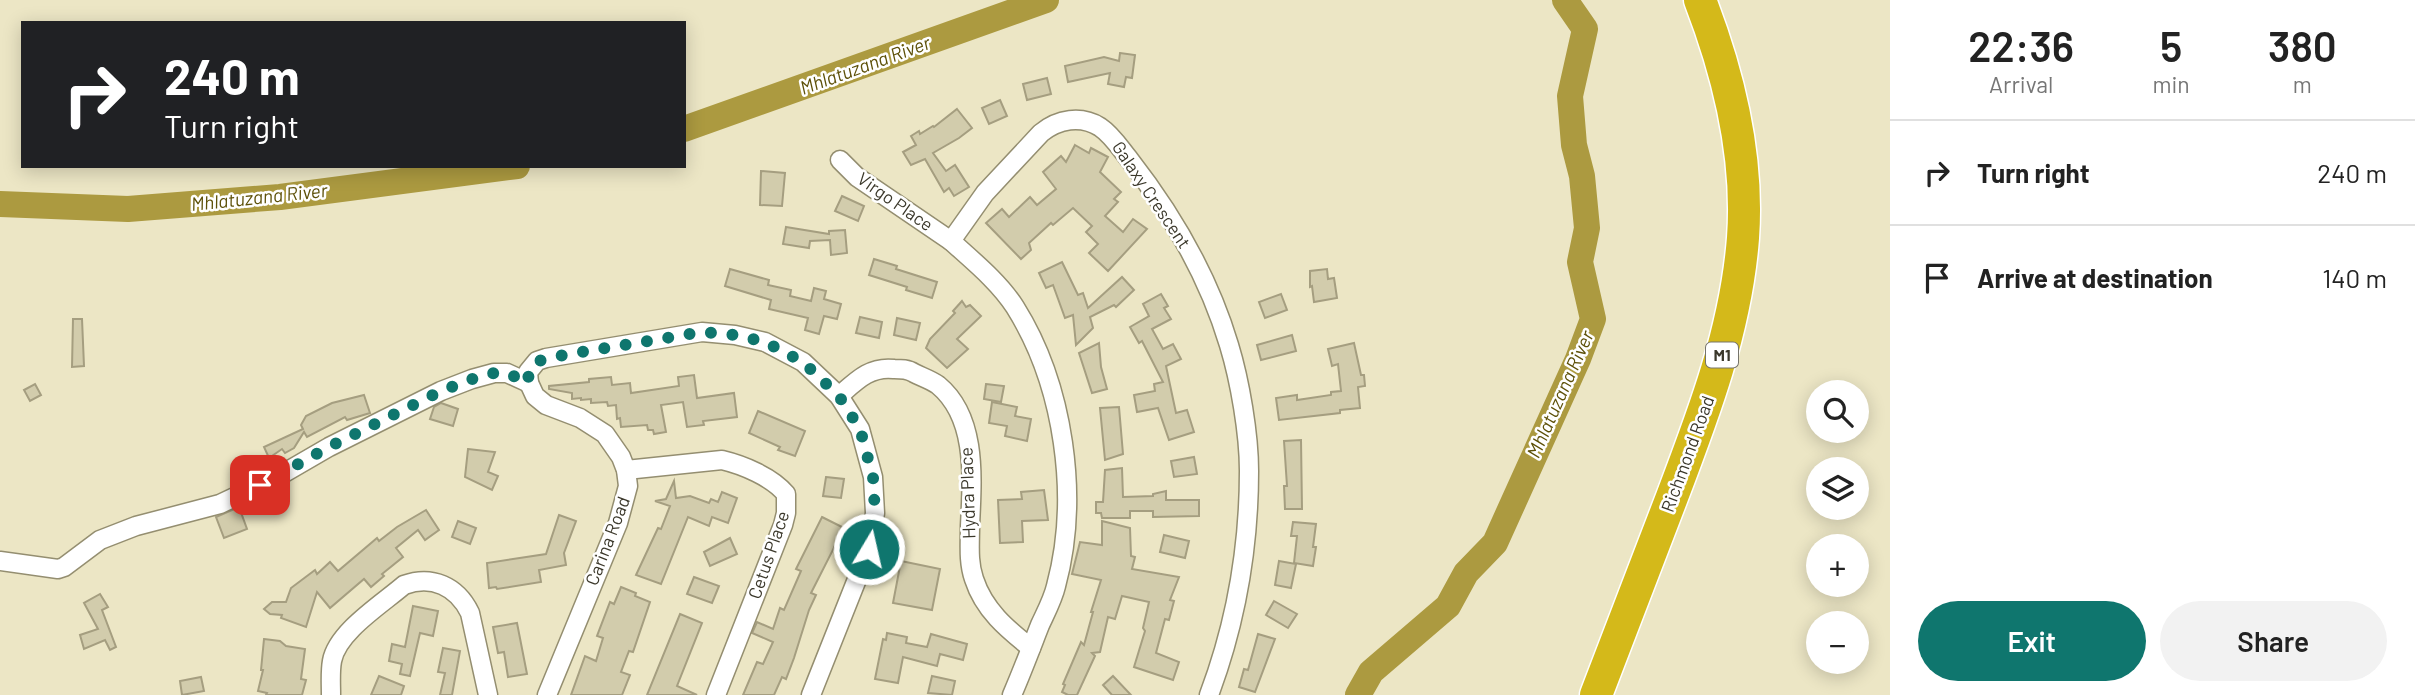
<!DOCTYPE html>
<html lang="en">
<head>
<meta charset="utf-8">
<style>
  :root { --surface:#fff; --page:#f2f2f2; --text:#222; --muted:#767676; --line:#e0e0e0; --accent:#0f766e }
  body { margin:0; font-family:Barlow,sans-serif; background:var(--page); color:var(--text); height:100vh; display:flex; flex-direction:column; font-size:26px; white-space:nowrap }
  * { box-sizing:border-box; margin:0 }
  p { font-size:23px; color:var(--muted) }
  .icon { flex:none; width:38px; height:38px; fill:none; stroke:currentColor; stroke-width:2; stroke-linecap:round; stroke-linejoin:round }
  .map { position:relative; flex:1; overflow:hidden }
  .side { display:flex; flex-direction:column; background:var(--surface); width:525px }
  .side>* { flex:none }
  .banner { position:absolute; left:21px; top:21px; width:665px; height:147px; border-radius:0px; box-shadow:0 4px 18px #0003; background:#202124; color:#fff; overflow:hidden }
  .tools { position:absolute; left:1806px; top:380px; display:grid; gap:14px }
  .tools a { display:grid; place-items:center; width:63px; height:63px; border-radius:50%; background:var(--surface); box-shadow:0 4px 18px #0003; font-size:35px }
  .pin { position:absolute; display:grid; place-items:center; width:60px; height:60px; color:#fff; margin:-30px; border-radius:14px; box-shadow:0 4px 10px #0006 }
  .me { position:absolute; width:77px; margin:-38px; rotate:9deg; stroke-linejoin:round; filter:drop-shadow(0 0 5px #0008) }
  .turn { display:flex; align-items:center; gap:24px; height:147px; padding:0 28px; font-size:32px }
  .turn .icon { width:91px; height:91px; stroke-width:2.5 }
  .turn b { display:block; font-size:49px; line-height:60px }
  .eta { display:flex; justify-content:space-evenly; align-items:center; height:119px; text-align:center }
  .eta b { font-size:42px; font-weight:600; line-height:49px }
  .cta { display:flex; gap:14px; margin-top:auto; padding:14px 28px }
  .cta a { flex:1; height:80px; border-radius:42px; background:var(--accent); color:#fff; font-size:28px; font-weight:600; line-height:80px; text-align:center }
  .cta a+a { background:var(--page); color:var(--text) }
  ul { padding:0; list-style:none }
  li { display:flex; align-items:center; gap:21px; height:105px; padding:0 28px; border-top:2px solid var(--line) }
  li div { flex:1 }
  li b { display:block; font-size:26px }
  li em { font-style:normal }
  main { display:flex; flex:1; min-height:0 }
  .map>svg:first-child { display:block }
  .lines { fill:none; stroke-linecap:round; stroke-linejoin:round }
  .river { stroke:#ac9a40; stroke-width:26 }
  .building { fill:#d2ccac; stroke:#a59e80; stroke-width:2 }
  .street-casing { stroke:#948e70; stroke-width:21 }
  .highway-casing { stroke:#fff; stroke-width:35 }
  .street { stroke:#fff; stroke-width:18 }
  .highway { stroke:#d4b91a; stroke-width:32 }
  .route { stroke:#0f766e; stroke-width:12; stroke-dasharray:0 21.6 }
  .labels { text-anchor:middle; stroke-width:5; stroke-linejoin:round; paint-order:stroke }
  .shield { fill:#fff; stroke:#76746b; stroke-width:2 }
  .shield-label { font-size:16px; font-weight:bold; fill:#3b382b }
  .street-label { font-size:18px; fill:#3b382b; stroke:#fff }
  .water-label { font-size:19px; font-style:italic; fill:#5d5008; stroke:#fff }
</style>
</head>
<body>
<main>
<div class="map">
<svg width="1890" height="695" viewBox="0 0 1890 695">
  <rect width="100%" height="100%" fill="#ece6c5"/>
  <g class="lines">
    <!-- river -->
    <g class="river">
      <polyline points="684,129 1046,0"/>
      <polyline points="0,204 128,209 280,197 517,166"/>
      <polyline points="1358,695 1371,672 1448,606 1466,573 1495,543 1578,359 1593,319 1580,262 1587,228 1582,176 1574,145 1570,96 1585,29 1565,0"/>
    </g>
  </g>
  <!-- building -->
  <g class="building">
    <polygon points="1120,53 1135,55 1132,78 1126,77 1124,87 1108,84 1110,73 1068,82 1065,66 1104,57 1119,61"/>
    <polygon points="1047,78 1051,94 1027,100 1023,84"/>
    <polygon points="1000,100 1007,116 989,124 982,108"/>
    <polygon points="957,109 972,128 959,138 933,153 946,171 955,165 969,187 954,196 949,188 944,192 925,159 911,165 903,152 916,145 911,136 919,131 920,134 933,126 934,127"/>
    <polygon points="1075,145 1089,153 1091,148 1108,157 1100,172 1121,192 1114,199 1118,202 1105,216 1123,232 1133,219 1147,229 1108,271 1089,253 1098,244 1086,232 1092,226 1073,208 1053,225 1051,223 1029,243 1031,250 1021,259 986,223 1002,209 1009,217 1030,197 1037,205 1056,189 1043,172 1061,156 1066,162"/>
    <polygon points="761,171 785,173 782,206 760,205"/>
    <polygon points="842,196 864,206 858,221 835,211"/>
    <polygon points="786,227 829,234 829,231 845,230 847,253 831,255 830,240 810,241 809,248 783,244"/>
    <polygon points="874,259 897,266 896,269 937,282 932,298 906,290 907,287 869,275"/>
    <polygon points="1062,262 1078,295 1083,293 1088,308 1122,277 1134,290 1116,307 1114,305 1090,317 1093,328 1076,345 1073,315 1065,318 1053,285 1046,288 1039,273"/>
    <polygon points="730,269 769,280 768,285 791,290 790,296 811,301 814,288 826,291 824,299 841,304 837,319 824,316 819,334 805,330 808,318 769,309 771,300 725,286"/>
    <polygon points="1327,269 1328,279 1334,278 1337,298 1314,302 1312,286 1310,287 1310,271"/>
    <polygon points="1161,294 1168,306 1164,308 1171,319 1152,329 1163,349 1173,344 1181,359 1166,366 1176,413 1187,410 1194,432 1169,440 1158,408 1137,412 1134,395 1155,391 1154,384 1163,382 1142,341 1139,343 1130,327 1149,316 1143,304"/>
    <polygon points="1281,294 1287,310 1265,318 1259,302"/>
    <polygon points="962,301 966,307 970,305 981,316 957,339 968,349 947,368 926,348 930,339 955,313 953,311"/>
    <polygon points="860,317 882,322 879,338 856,333"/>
    <polygon points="897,318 920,323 916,340 894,335"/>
    <polygon points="73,319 82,319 84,366 72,367"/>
    <polygon points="1292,335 1296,351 1261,360 1257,345"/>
    <polygon points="1099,343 1101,367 1107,389 1092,393 1079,353"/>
    <polygon points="1354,343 1361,375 1364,375 1365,386 1358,387 1360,408 1340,410 1340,413 1279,420 1276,398 1297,395 1297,400 1331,395 1331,392 1341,391 1338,364 1332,366 1328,349"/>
    <polygon points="694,375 697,398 734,393 737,417 703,421 704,425 687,427 683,402 661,405 666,432 654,434 653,430 648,430 647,425 621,427 620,418 617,419 616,405 608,406 607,402 591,403 591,399 581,400 581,398 572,399 572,393 549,389 549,386 589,382 589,379 611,377 612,385 630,383 631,393 679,386 678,377"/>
    <polygon points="35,384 41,395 30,401 24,390"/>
    <polygon points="986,384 1004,386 1001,402 984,399"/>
    <polygon points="364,395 370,413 347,420 345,417 307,437 304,432 294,448 285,453 282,449 269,458 264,447 303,429 301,425 306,416 332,403"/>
    <polygon points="992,402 1017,407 1015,416 1031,419 1027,441 1005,436 1007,426 989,423"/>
    <polygon points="441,403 458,409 453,426 430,419 434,407"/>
    <polygon points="1119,407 1123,454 1105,460 1100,408"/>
    <polygon points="758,411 805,431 795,456 778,450 780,447 749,433"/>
    <polygon points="1301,440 1302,509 1285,509 1284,486 1287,486 1284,441"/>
    <polygon points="468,449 495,452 488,472 498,476 492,490 465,477"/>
    <polygon points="1194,457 1197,474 1174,477 1171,461"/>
    <polygon points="1122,468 1123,497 1153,496 1153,494 1166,491 1166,500 1199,500 1199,516 1153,517 1153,511 1130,511 1130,518 1102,518 1101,513 1096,513 1096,502 1103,502 1105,470"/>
    <polygon points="826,477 844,479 841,498 823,496"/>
    <polygon points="674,481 676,498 690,496 709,503 711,499 718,502 722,492 737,498 728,523 712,517 709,526 688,517 661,584 636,575 658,528 661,529 670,506 655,501 666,499"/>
    <polygon points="1044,490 1048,520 1022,521 1023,542 1000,543 998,500 1022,499 1021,492"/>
    <polygon points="239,507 247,529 224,538 216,517"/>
    <polygon points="426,510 439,530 425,540 418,530 396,548 403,557 382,574 384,576 371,587 364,579 330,608 317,592 306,627 281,618 282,615 270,614 264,609 272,602 286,602 291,588 315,570 317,574 330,562 338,571 377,538 379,541 397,527"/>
    <polygon points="559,515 576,521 564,553 566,565 539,570 541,582 497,589 496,587 489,588 487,563 546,554"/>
    <polygon points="822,517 844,528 811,593 816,595 809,610 794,658 786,679 782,677 774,695 743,695 757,662 763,664 773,642 752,633 757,622 773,629 780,608 784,610 801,571 796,569"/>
    <polygon points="458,521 476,528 470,544 452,537"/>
    <polygon points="1102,521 1130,528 1131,556 1135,557 1132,569 1179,577 1170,600 1174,601 1169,620 1165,619 1156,653 1179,662 1173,680 1134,667 1145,631 1143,628 1149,602 1122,596 1115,619 1108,617 1100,652 1092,653 1095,656 1077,695 1068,695 1062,692 1065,685 1063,684 1081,642 1084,645 1093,612 1091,612 1101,580 1072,574 1080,542 1102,545"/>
    <polygon points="1293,522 1316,524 1313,547 1316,547 1313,566 1294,563 1297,536 1291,536"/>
    <polygon points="1164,535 1189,541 1185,558 1160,552"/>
    <polygon points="730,538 737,554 710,566 704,552"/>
    <polygon points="901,561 940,569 932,610 893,603"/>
    <polygon points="1279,561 1296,564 1291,588 1275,585"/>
    <polygon points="694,577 719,586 712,603 687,594"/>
    <polygon points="621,587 636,593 635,596 650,602 633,652 629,651 621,672 630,675 622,695 571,695 585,656 596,661 603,638 597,636 610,602 614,604"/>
    <polygon points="100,594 108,607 102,610 116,647 110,650 105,640 84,649 80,635 98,629 84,603"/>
    <polygon points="1274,601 1297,614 1288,628 1266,615"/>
    <polygon points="413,606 438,611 433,636 420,633 410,676 400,674 402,664 389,661 392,644 405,647"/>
    <polygon points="680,614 702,623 677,686 697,695 647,695"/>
    <polygon points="517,623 527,674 508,677 504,652 498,653 493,627"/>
    <polygon points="887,633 907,637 906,643 927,647 931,634 967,644 963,660 940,654 937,666 903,657 898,683 875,679 883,639 886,640"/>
    <polygon points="1258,634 1275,639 1255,692 1239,687 1244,669 1248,670"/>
    <polygon points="264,639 280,641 286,646 305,649 301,679 306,680 302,695 266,695 267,693 258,691 263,670 261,670"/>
    <polygon points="443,648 460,651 452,695 440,695 445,673 438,672"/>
    <polygon points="379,676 404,686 401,695 371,695"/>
    <polygon points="932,676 955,681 952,695 928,693"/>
    <polygon points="1113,676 1131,695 1112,695 1103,685"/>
    <polygon points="201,677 204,691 182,695 180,681"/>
  </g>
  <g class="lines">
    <!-- street casing -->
    <g class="street-casing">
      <g id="street">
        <polyline points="840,160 857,177 951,241"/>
        <path d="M839,396C856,381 870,366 894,369C901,369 908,369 914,373C922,377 931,380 938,385C978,418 972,480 970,526C970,544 968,562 974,579C984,610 1007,629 1031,648"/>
        <path d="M626,470L722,460C743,465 772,477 786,494V513L783,525L716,695"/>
        <polyline points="0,561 58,569 64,567 100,540 136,526 220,504 279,476 329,447 441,391 472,379 494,373 507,373 529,383"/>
        <path d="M331,695C331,684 330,672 332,661C337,632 382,604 404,585C432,575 457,586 470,613L488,695"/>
        <polyline points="547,695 618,523 628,486 626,470 621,457 605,434 580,418 546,405 535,396 529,383 528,372 537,361 546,358 702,332 735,335 765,342 803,362 839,396 860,429 873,477 875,513 869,549 811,695"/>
        <path d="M1012,695C1022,672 1031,648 1040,625C1046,612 1053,599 1056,586C1080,497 1064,385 1015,307C999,282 973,261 951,241L985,193L1041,133C1058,119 1081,115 1100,127C1112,135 1120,148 1129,159C1172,214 1209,278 1229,345C1240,381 1249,434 1249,471C1249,548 1236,623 1209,695"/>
      </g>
    </g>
    <!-- highway casing -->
    <g class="highway-casing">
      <path id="highway" d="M1596,695C1621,629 1647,563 1672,497C1704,413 1736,329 1743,238C1749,156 1729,75 1700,0"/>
    </g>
    <!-- street -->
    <use href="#street" class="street"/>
    <!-- highway -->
    <use href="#highway" class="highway"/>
  </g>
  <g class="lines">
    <!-- route -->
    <path class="route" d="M260,485L329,447L441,391L472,379L494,373H507L528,383C528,369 533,363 546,358L702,332L735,335L765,342L803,362L839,396L860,429L873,477L875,513L869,549"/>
  </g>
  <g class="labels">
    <!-- shield labels -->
    <rect class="shield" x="1706" y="342.5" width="32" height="25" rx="5"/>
    <g class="shield-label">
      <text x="1722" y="361">M1</text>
    </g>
    <!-- street labels -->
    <g class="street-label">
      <text transform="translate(1151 195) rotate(56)" y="6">Galaxy Crescent</text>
      <text transform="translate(895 202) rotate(35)" y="6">Virgo Place</text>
      <text transform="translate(1688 454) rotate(-70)" y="6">Richmond Road</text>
      <text transform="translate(968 493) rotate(-92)" y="6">Hydra Place</text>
      <text transform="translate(608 541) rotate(-69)" y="6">Carina Road</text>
      <text transform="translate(769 555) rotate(-71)" y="6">Cetus Place</text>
    </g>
    <!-- water labels -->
    <g class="water-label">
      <text transform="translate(865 65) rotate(-20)" y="7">Mhlatuzana River</text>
      <text transform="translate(259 197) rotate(-6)" y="7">Mhlatuzana River</text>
      <text transform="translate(1560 394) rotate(-66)" y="7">Mhlatuzana River</text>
    </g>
  </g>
</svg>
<div class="tools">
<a><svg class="icon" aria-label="search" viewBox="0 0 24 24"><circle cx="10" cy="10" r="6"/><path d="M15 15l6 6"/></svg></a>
<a><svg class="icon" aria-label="layers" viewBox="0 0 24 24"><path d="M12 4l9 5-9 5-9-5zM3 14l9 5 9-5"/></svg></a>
<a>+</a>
<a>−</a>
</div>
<div class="pin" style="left:260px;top:485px;background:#d93025"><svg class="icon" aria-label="arrive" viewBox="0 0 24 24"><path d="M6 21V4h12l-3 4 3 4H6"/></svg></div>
<svg class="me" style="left:869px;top:549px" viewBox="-20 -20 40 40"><circle r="17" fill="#0f766e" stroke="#fff" stroke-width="3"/><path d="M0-11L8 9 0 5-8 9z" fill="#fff"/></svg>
<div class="banner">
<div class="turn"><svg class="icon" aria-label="right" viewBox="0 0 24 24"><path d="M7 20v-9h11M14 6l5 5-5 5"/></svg><div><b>240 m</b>Turn right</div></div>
</div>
</div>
<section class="side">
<div class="eta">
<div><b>22:36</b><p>Arrival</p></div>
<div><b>5</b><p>min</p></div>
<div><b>380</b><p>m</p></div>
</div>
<ul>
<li><svg class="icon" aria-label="right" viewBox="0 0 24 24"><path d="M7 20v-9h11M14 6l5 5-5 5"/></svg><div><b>Turn right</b></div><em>240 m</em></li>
<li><svg class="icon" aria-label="arrive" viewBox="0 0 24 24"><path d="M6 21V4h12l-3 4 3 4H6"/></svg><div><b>Arrive at destination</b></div><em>140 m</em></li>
</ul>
<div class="cta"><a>Exit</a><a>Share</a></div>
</section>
</main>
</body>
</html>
